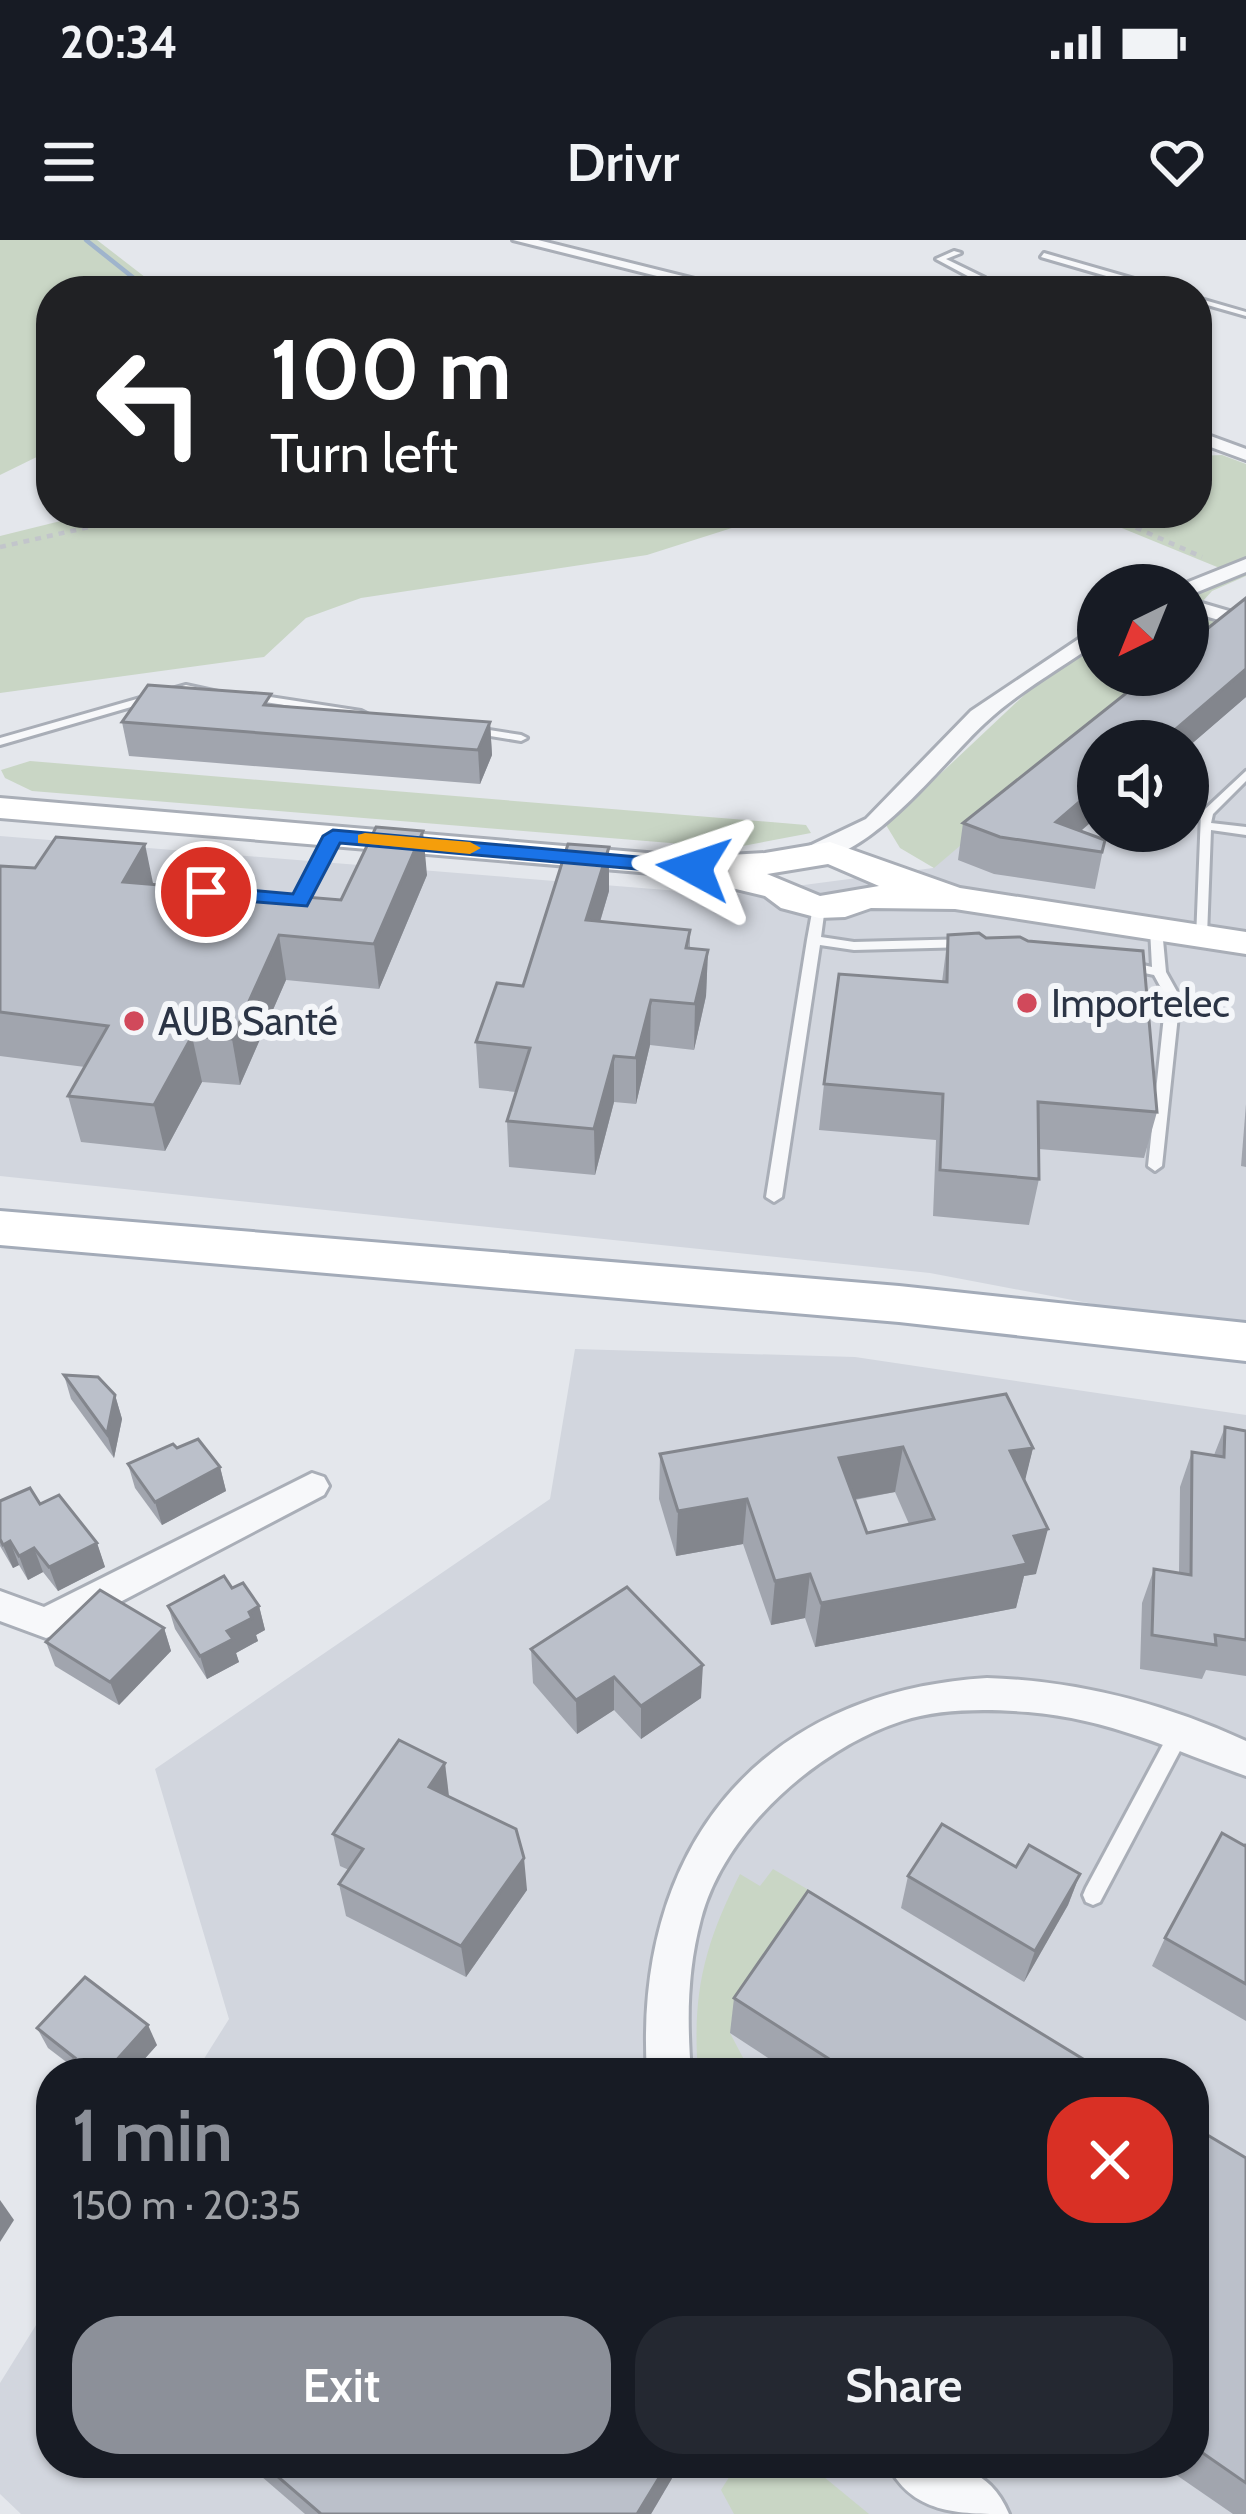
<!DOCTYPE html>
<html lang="en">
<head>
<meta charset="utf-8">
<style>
  :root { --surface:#171b24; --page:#242831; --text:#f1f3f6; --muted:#9ea1a6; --accent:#8c9099 }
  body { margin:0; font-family:Cabin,sans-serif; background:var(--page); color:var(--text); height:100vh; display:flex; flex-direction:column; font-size:45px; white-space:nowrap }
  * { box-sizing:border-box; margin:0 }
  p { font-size:39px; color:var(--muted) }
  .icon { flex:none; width:66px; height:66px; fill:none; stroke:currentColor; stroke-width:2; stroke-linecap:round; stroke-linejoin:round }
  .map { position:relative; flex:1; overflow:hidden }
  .drawer { position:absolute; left:36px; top:1818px; width:1173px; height:420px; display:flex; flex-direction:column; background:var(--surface); border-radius:48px; box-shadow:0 3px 9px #0004 }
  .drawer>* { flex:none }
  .guide { position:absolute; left:36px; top:36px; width:1176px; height:252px; border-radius:48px; box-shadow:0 3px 9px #0004; background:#202124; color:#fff; overflow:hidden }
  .needle { width:78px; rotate:223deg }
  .tools { position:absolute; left:1077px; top:324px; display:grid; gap:24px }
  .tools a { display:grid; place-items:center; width:132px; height:132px; border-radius:50%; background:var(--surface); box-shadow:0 3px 9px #0004; font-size:60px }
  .pin { position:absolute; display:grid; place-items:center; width:102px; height:102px; color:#fff; margin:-51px; border:6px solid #fff; border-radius:50%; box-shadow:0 3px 12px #0007 }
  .me { position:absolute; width:132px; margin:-66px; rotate:275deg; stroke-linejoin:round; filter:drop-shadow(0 0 9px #0008) }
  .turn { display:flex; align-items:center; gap:42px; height:252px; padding:0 36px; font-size:54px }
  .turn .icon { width:156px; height:156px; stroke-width:2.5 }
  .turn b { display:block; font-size:84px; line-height:102px }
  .round { display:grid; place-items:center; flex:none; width:126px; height:126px; border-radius:48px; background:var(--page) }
  .overview { display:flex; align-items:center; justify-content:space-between; height:204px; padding:0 36px }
  h1 { font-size:72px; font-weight:600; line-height:90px; color:var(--accent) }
  .cta { display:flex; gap:24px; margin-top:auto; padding:24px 36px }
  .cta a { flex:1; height:138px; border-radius:48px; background:var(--accent); color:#fff; font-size:48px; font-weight:600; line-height:138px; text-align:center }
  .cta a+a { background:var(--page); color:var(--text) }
  .status { display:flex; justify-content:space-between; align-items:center; height:84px; padding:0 60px; background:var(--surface); direction:ltr }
  .status svg { height:33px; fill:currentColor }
  header { display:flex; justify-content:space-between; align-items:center; height:156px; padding:0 36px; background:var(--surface); font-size:54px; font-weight:600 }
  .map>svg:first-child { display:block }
  .built { fill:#d2d6de; fill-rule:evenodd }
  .green { fill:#c9d6c5 }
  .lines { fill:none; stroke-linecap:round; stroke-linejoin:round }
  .stream { stroke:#9fb4cc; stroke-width:4.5 }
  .lane-casing { stroke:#a9aeb7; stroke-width:6 }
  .street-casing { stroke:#a9aeb7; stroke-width:6 }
  .secondary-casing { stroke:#a9aeb7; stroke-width:6 }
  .primary-casing { stroke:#a3abb8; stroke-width:6 }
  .path { stroke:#c2c5cb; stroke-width:4.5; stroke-dasharray:6 6; stroke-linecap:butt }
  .lane { fill:#f7f8fa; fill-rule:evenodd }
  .street { fill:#f7f8fa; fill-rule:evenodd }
  .secondary { fill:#fff; fill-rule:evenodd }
  .primary { fill:#fff; fill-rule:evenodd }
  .wall { fill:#a1a5ae; fill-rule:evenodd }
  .shaded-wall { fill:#83868d }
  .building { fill:#bbc0ca; stroke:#83868d; stroke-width:3; fill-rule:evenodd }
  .route { fill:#1a73e8; stroke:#114b97; stroke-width:3 }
  .slow { fill:#f59e0b }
  .poi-dot { fill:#d1495b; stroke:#f4f6f9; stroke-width:4.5 }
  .labels { text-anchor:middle; stroke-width:12; stroke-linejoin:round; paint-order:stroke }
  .poi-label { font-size:39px; fill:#2b3445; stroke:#f4f6f9; text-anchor:start }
</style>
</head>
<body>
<div class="status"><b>20:34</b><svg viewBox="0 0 49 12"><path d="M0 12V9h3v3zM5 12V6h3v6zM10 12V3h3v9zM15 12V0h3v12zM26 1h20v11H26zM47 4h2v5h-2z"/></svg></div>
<header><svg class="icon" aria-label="menu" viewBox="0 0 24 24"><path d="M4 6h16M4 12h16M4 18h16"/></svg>Drivr<svg class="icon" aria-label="heart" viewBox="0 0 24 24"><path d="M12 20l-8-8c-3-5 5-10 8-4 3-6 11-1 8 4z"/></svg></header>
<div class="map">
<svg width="1246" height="2274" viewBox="0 0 1246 2274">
  <rect width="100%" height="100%" fill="#e4e7ec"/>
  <!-- built -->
  <g class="built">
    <path d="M1246,387V1093L930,1033L0,936V596L728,655L933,628L1161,435H1188ZM1098,501H1188V591H1098Z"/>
    <polygon points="575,1109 855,1117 1246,1175 1246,2274 21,2274 0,2254 0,2143 51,2061 51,2223 1194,2223 1194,1833 195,1833 229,1779 155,1529 550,1259"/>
  </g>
  <!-- green -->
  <g class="green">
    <polygon points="0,0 97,0 163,51 51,51 51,210 0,235"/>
    <polygon points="1222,215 1246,224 1246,336 1212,351 1193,372 1225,381 1188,412 1188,353 1222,329 1085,273 1197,273 1197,216"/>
    <polygon points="93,273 779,273 647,315 361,358 306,378 264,417 0,453 0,296"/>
    <polygon points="1098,407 1098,435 1161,435 934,628 900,608 886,585 1038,442"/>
    <polygon points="30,521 806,585 811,593 732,608 32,551 5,538 1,530"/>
    <path d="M773,1629L819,1656L730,1793L751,1833H698C692,1753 704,1705 740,1634L760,1646Z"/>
    <polygon points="738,2223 807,2223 869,2274 734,2274 721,2250"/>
  </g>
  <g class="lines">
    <!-- stream -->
    <polyline class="stream" points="86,0 150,51"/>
    <!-- lane casing -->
    <g class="lane-casing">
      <g id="lane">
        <polygon points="954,11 961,13 946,19 985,38 985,42 979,42 936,19"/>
        <polygon points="1044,13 1169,49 1170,51 1158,51 1041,17"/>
        <polygon points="1197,58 1246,72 1246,76 1197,62"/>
        <polygon points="186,445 218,452 213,455 186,451 0,505 0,498"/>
        <polygon points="250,454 361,471 367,474 361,477 246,459 245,457"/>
        <polygon points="470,487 521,495 527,498 521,501 466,492 466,488"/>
        <polygon points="1246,531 1246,541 1213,574 1211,583 1246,587 1246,595 1211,590 1207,696 1206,699 1196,699 1201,573"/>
        <polygon points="333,592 339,596 303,664 279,662 279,656 295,657 327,596"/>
        <polygon points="819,663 825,667 821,697 854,702 969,699 975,703 969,707 854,710 820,705 782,957 774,962 766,957 807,700 813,667"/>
        <polygon points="1156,685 1162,689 1166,732 1180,757 1162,926 1155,931 1148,926 1166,757 1154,735 1120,728 1118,725 1125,721 1152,727 1150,689"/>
        <polygon points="1181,1482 1188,1484 1191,1490 1100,1662 1093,1665 1086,1662 1083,1655 1086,1648 1174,1484"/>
      </g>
    </g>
    <!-- street casing -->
    <g class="street-casing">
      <g id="street">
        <polygon points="513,0 538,0 743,51 717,51"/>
        <polygon points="1197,191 1246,209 1246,220 1197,202"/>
        <polygon points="1246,319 1246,332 1195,353 1188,355 1188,345 1181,345"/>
        <polygon points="1188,359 1246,376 1246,388 1188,371"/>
        <path d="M1098,386V402C1061,428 1018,452 985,483C947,517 862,631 805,618V608L866,579L971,471Z"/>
        <polygon points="312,1233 324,1237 329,1246 324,1255 59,1394 46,1398 0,1381 0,1351 44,1367"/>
        <path d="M987,1438C1078,1441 1163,1463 1246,1501V1536C1173,1510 1107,1478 1028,1472C988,1469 941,1468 902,1481C816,1509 724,1591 701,1679C687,1731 687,1780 691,1833H647C633,1609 759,1452 987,1438Z"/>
        <path d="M887,2223C938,2223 986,2218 1009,2274C958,2274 911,2274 887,2223Z"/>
      </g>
    </g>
    <!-- secondary casing -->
    <g class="secondary-casing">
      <path id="secondary" d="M0,558L694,617L765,613L830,602L960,648L1246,692V714L955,669L871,668L845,677L819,678L781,668L765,656L715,644L711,638L0,578ZM828,624L879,646L820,656L767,634Z"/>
    </g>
    <!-- primary casing -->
    <g class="primary-casing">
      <polygon id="primary" points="0,971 899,1046 1246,1083 1246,1121 899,1082 0,1005"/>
    </g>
    <!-- path -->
    <g class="path">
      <polyline points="1103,273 1202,317"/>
      <polyline points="0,307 152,273"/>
    </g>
    <!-- lane -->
    <use href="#lane" class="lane"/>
    <!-- street -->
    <use href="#street" class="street"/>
    <!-- secondary -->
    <use href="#secondary" class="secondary"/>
    <!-- primary -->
    <use href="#primary" class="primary"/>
  </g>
  <!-- wall -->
  <g class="wall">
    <polygon points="1246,358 1246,457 1188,507 1188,501 1098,501 1098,576 1081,591 1105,600 1095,649 994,634 958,620 963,583 1149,435 1188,435 1188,404"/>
    <polygon points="272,465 490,482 492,515 480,544 129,516 122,482"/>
    <polygon points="609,607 609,651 600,682 690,690 690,709 708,710 706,756 694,810 650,805 636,864 614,862 595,935 509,927 507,881 516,852 479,848 476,802 523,746"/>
    <polygon points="0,626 153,644 341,660 427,635 379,749 286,740 240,845 202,842 165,911 81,902 68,856 85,827 0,816"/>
    <polygon points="948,695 1157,872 1144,918 1039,909 1039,939 1029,985 933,976 936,900 819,890 824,844 942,742"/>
    <polygon points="1246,864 1246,927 1241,926"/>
    <polygon points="64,1135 115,1155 122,1179 114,1218 71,1159"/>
    <path d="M1006,1154L1033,1208L1024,1242L1036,1334L1024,1336L1016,1368L815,1407L805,1378L771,1385L743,1304L676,1316L659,1259L660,1214ZM895,1252L909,1284L867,1293L855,1260Z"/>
    <polygon points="1225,1187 1246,1191 1246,1436 1206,1430 1202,1439 1140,1429 1142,1363 1154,1329 1179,1333 1180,1247 1192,1212 1214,1215"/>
    <polygon points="177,1208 220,1227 226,1251 162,1285 135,1248 128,1224"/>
    <polygon points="0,1261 40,1264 97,1303 105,1327 58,1351 43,1332 28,1340 19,1325 13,1328 0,1306"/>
    <polygon points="232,1348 259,1366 265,1390 256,1395 258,1401 236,1413 239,1422 207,1439 175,1389 168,1366"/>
    <polygon points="164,1388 171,1411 119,1465 55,1426 46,1402"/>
    <polygon points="531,1409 701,1458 641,1499 614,1470 577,1494 533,1443"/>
    <polygon points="449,1557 527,1650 466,1737 346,1676 339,1644 349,1630 340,1626 333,1594"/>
    <polygon points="1246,1604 1246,1781 1152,1726 1165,1698"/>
    <polygon points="1080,1634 1068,1665 1024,1742 901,1668 908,1636"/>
    <polygon points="734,1758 1106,1833 791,1833 730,1793"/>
    <polygon points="37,1788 157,1805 132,1833 68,1833 65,1828 69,1824 48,1808"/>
    <polygon points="1194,1887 1246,1918 1246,2274 1233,2274 1159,2223 1194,2223"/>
    <polygon points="246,2223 681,2223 651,2274 305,2274"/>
  </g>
  <!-- shaded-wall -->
  <g class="shaded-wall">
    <polygon points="1246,429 1246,457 1188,507 1188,501 1162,501"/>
    <polygon points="490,482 492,515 480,544 478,510"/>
    <polygon points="1098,546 1098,576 1063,606 1056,582"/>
    <polygon points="423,591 427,635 379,749 374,704"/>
    <polygon points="145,604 154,648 123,642"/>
    <polygon points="609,607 609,651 587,725 586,680"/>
    <polygon points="279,695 286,740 240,845 232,799"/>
    <polygon points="708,710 706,756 694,810 695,764"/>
    <polygon points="651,760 650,805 636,864 636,818"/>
    <polygon points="192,796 202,842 165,911 154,865"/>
    <polygon points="614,816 614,862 595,935 594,889"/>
    <polygon points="115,1155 122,1179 114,1218 107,1194"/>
    <polygon points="903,1207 895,1252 833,1263 839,1218"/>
    <polygon points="1033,1208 1022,1253 1010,1211"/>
    <polygon points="220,1227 226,1251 162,1285 155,1262"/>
    <polygon points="747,1259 743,1304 676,1316 678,1271"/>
    <polygon points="1048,1289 1036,1334 1024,1336 1016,1368 815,1407 821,1363 1014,1296"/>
    <polygon points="10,1301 19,1325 13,1328 3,1305"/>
    <polygon points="97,1303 105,1327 58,1351 49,1327"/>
    <polygon points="34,1308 43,1332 28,1340 19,1316"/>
    <polygon points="810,1334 805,1378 771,1385 775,1341"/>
    <polygon points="259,1366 265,1390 256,1395 258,1401 236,1413 239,1422 207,1439 200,1416 249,1372"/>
    <polygon points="164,1388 171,1411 119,1465 110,1442"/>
    <polygon points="703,1425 701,1458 641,1499 641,1466"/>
    <polygon points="614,1437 614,1470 577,1494 576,1460"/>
    <polygon points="445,1523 449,1556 429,1547"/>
    <polygon points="524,1618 527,1650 466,1737 461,1706"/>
    <polygon points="1080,1634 1068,1665 1024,1742 1035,1711"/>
    <polygon points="148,1785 157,1805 132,1833 105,1833"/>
    <polygon points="0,1960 14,1980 0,2002"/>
    <polygon points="668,2223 681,2223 651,2274 637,2274"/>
  </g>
  <!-- building -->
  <g class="building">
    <polygon points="1246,358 1246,429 1162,501 1098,501 1098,546 1056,582 1105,600 1102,612 1000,597 963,583 1149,435 1188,435 1188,404"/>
    <polygon points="148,445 271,454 264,465 490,482 478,510 122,482"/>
    <polygon points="376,587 423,591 374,704 279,695 232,799 192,796 154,865 68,856 108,786 0,772 0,626 35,628 56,597 145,604 123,642 341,660"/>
    <polygon points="568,604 609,607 586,680 690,690 686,708 708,710 695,764 651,760 636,818 614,816 594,889 507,881 530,808 476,802 497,743 523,746"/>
    <polygon points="979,693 986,698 1020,697 1028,701 1143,711 1157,872 1038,862 1039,939 940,930 943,854 824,844 839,734 947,742 948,695"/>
    <polygon points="64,1135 98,1137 115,1155 107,1194"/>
    <path d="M1006,1154L1033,1208L1010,1211L1048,1289L1014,1296L1027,1324L821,1363L810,1334L775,1341L747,1259L678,1271L660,1214ZM903,1207L934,1279L867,1293L839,1218Z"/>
    <polygon points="1225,1187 1246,1191 1246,1400 1215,1395 1216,1405 1152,1395 1154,1329 1191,1335 1192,1212 1224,1217"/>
    <polygon points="198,1199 220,1227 155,1262 128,1224 173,1204 177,1208"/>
    <polygon points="30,1248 40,1264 59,1255 97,1303 49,1327 34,1308 19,1316 10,1301 3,1305 0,1299 0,1261"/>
    <polygon points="224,1336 232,1348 243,1343 259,1366 249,1372 252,1378 227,1391 233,1399 200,1416 168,1366"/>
    <polygon points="627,1347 703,1425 641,1466 614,1437 576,1460 531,1409"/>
    <polygon points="100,1350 164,1388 110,1442 46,1402"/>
    <polygon points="399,1500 445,1523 429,1547 516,1589 524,1618 461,1706 339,1644 363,1609 333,1594"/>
    <polygon points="942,1584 1016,1627 1029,1605 1080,1634 1035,1711 908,1636"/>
    <polygon points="1222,1593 1245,1606 1246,1604 1246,1744 1165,1698"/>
    <polygon points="808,1651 1106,1833 851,1833 734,1758"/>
    <polygon points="85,1737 148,1785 105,1833 71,1833 65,1828 75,1818 37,1788"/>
    <polygon points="1194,1887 1246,1918 1246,2243 1194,2207"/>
    <polygon points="262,2223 668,2223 637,2274 321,2274"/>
  </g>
  <!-- route -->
  <polygon class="route" points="333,590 694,622 704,628 694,634 340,603 307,666 206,658 196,652 206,646 293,654 323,596"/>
  <!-- slow -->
  <polygon class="slow" points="365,593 470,602 481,608 470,614 358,603 358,595"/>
  <!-- markers -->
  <g class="poi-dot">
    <circle cx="1027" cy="763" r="12"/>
    <circle cx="134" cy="781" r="12"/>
  </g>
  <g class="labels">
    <!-- poi labels -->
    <g class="poi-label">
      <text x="1051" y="777">Importelec</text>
      <text x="158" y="795">AUB Santé</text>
    </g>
  </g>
</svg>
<div class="tools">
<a><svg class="needle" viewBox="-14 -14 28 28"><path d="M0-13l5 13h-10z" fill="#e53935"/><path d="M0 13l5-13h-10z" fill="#9ea1a6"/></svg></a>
<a><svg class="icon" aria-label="sound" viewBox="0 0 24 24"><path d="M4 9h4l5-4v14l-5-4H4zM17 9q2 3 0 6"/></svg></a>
</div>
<div class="pin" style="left:206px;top:652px;background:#d93025"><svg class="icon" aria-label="arrive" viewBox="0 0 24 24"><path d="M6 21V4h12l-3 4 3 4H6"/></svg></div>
<svg class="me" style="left:694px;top:628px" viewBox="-20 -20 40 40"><path d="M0-17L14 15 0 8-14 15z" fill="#1a73e8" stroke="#fff" stroke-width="4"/></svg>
<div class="guide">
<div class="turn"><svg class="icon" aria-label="left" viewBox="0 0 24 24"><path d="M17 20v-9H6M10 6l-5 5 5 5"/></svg><div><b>100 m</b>Turn left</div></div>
</div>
<section class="drawer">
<div class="overview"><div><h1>1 min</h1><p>150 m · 20:35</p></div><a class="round" style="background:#d93025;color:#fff"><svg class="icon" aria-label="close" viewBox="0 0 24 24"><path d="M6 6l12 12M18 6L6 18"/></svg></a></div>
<div class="cta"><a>Exit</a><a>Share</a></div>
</section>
</div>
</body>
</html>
